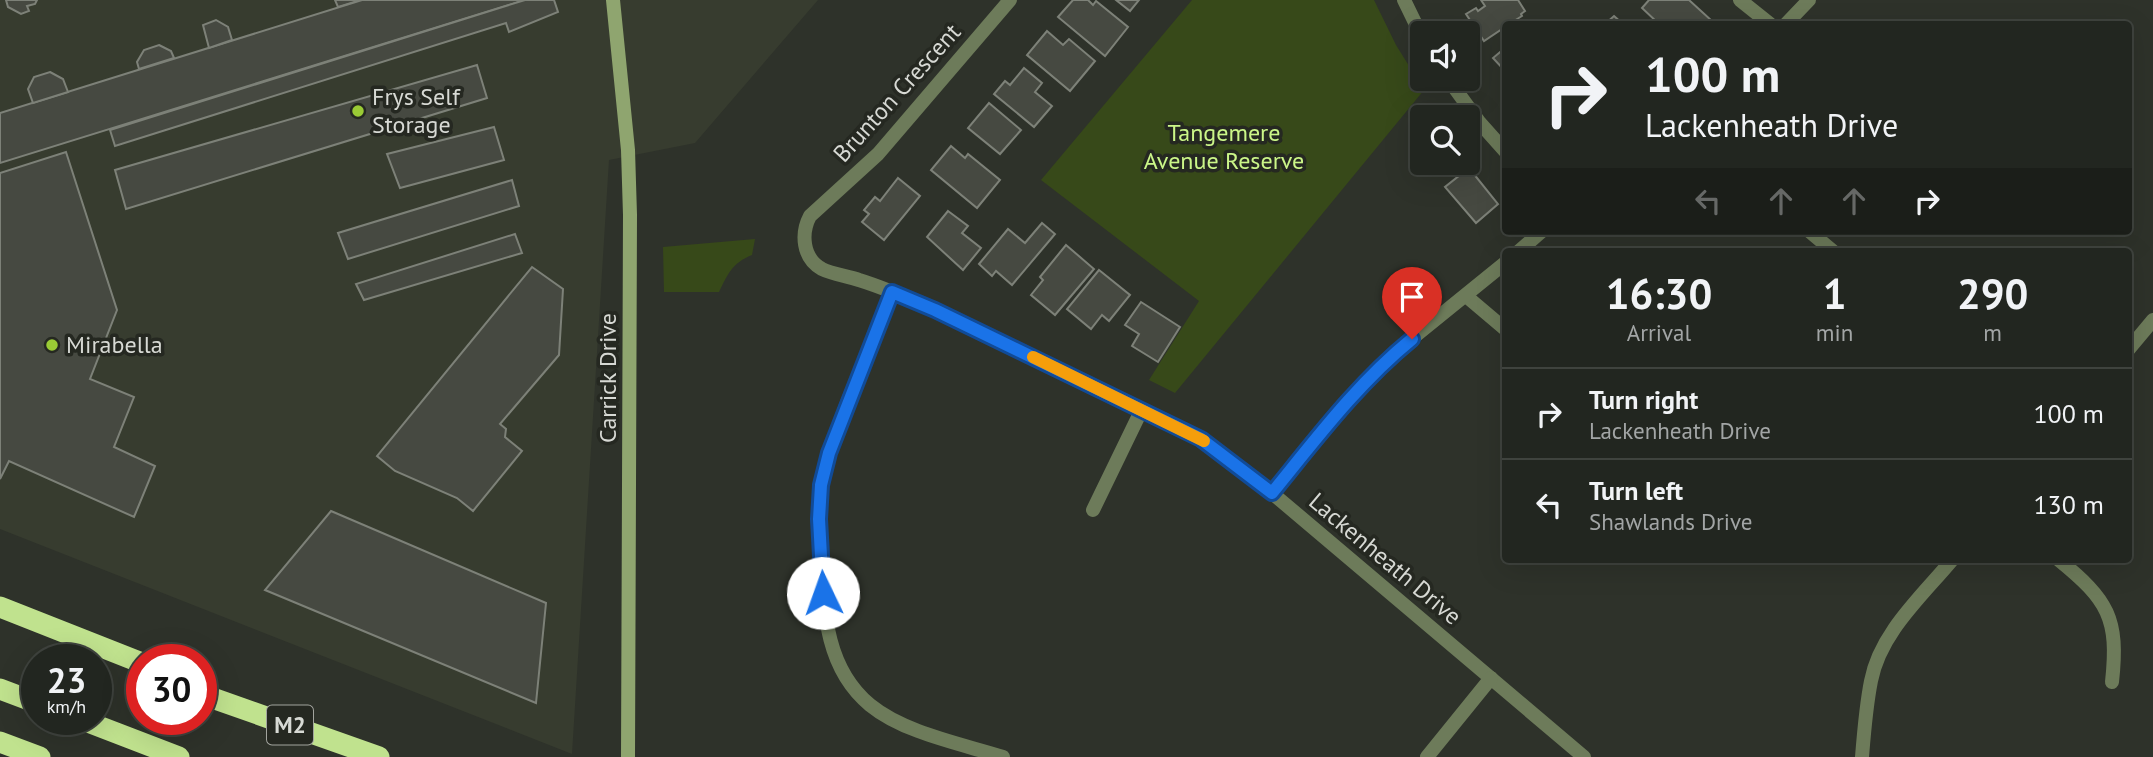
<!DOCTYPE html>
<html lang="en">
<head>
<meta charset="utf-8">
<style>
  :root { --surface:#222620; --page:#2a2e29; --text:#f1f3f6; --muted:#a2a5a5; --line:#3f433e }
  body { margin:0; font-family:"PT Sans",sans-serif; background:var(--page); color:var(--text); height:100vh; display:flex; flex-direction:column; font-size:26px; white-space:nowrap }
  * { box-sizing:border-box; margin:0 }
  p { font-size:23px; color:var(--muted) }
  .icon { flex:none; width:38px; height:38px; fill:none; stroke:currentColor; stroke-width:2; stroke-linecap:round; stroke-linejoin:round }
  .map { position:relative; flex:1; overflow:hidden }
  .side { position:absolute; left:1502px; top:248px; width:630px; height:315px; display:flex; flex-direction:column; background:var(--surface); border-radius:7px; box-shadow:0 7px 28px #0002,0 0 0 2px var(--line) }
  .side>* { flex:none }
  .top-card { position:absolute; left:1502px; top:21px; width:630px; height:214px; border-radius:7px; box-shadow:0 7px 28px #0002,0 0 0 2px var(--line); background:#222620; color:var(--text); overflow:hidden }
  .buttons { position:absolute; left:1410px; top:21px; display:grid; gap:14px }
  .buttons a { display:grid; place-items:center; width:70px; height:70px; border-radius:7px; background:var(--surface); box-shadow:0 7px 28px #0002,0 0 0 2px var(--line); font-size:35px }
  .speed { position:absolute; left:21px; top:644px; display:flex; gap:14px; font-size:35px; font-weight:700; text-align:center }
  .speed>* { display:grid; place-content:center; width:91px; height:91px; border-radius:50%; background:var(--surface); box-shadow:0 7px 28px #0002,0 0 0 2px var(--line); line-height:1 }
  .speed small { font-size:18px; font-weight:400 }
  .speed .limit { border:10px solid #d22; background:#fff; color:#111 }
  .pin { position:absolute; display:grid; place-items:center; width:60px; height:60px; color:#fff; margin:-72px -30px; border-radius:50% 50% 50% 0; rotate:-45deg; box-shadow:0 0 7px #0007 }
  .pin .icon { rotate:45deg }
  .me { position:absolute; width:77px; margin:-38px; rotate:357deg; stroke-linejoin:round; filter:drop-shadow(0 0 5px #0008) }
  .turn { display:flex; align-items:center; gap:24px; height:147px; padding:0 28px; font-size:32px }
  .turn .icon { width:91px; height:91px; stroke-width:2.5 }
  .turn b { display:block; font-size:49px; line-height:60px }
  .lanes { display:flex; align-items:center; height:66px; padding:0 28px; background:#0003; justify-content:center; gap:35px; direction:ltr }
  .lanes .off { opacity:.35 }
  .eta { display:flex; justify-content:space-evenly; align-items:center; height:119px; text-align:center }
  .eta b { font-size:42px; font-weight:700; line-height:49px }
  ul { padding:0; list-style:none }
  li { display:flex; align-items:center; gap:21px; height:91px; padding:0 28px; border-top:2px solid var(--line) }
  li div { flex:1 }
  li b { display:block; font-size:26px }
  li em { font-style:normal }
  .map>svg:first-child { display:block }
  .built { fill:#373c2f }
  .green { fill:#374919 }
  .building { fill:#464941; stroke:#7d8178; stroke-width:2 }
  .lines { fill:none; stroke-linecap:round; stroke-linejoin:round }
  .street { stroke:#6d7b5a; stroke-width:14 }
  .secondary { stroke:#8fa56f; stroke-width:14 }
  .highway { stroke:#c0e28e; stroke-width:21 }
  .route-casing { stroke:#114b97; stroke-width:18 }
  .route { stroke:#1a73e8; stroke-width:12 }
  .slow { stroke:#f59e0b; stroke-width:12 }
  .poi-dot { fill:#9acb35; stroke:#252821; stroke-width:2.5 }
  .labels { text-anchor:middle; stroke-width:7; stroke-linejoin:round; paint-order:stroke }
  .shield { fill:#252821; stroke:#a2a49e; stroke-width:2 }
  .shield-label { font-size:23px; font-weight:bold; fill:#d7d9d4 }
  .street-label { font-size:24px; fill:#d7d9d4; stroke:#252821 }
  .poi-label { font-size:24px; fill:#d7d9d4; stroke:#252821; text-anchor:start }
  .park-label { font-size:24px; fill:#cbf688; stroke:#252821 }
</style>
</head>
<body>
<div class="map">
<svg width="2153" height="757" viewBox="0 0 2153 757">
  <rect width="100%" height="100%" fill="#2e322a"/>
  <!-- built -->
  <polygon class="built" points="0,0 818,0 695,143 609,160 572,754 0,529"/>
  <!-- green -->
  <g class="green">
    <polygon points="1192,0 1374,0 1396,45 1424,90 1175,393 1149,380 1199,301 1041,180"/>
    <path d="M755,239L752,255C732,263 728,274 719,292H664L663,247Z"/>
  </g>
  <!-- building -->
  <g class="building">
    <polygon points="6,0 37,0 35,4 27,6 29,11 21,14 8,7"/>
    <polygon points="335,0 361,0 338,7"/>
    <polygon points="362,0 525,0 0,163 0,113"/>
    <polygon points="525,0 554,0 558,12 509,32 506,23 115,146 110,130"/>
    <polygon points="1073,0 1088,0 1093,5 1096,1 1128,27 1105,56 1058,17"/>
    <polygon points="1116,0 1139,0 1130,11"/>
    <polygon points="1481,0 1518,0 1525,11 1521,14 1522,16 1509,24 1505,24 1505,27 1484,41 1466,14 1476,8 1478,11 1485,6"/>
    <polygon points="1649,0 1689,0 1712,21 1709,24 1659,24 1642,8"/>
    <polygon points="1614,16 1623,24 1605,24"/>
    <polygon points="216,20 228,27 232,40 209,48 203,25"/>
    <polygon points="1047,31 1063,45 1069,39 1095,61 1070,91 1027,55"/>
    <polygon points="159,45 171,51 174,58 139,69 137,62 144,50"/>
    <polygon points="1505,48 1505,71 1493,58"/>
    <polygon points="477,65 487,98 126,209 115,170"/>
    <polygon points="1024,68 1042,83 1035,92 1052,106 1034,127 994,94 1005,81 1010,85"/>
    <polygon points="50,72 63,79 68,92 33,103 28,89 34,77"/>
    <polygon points="989,103 1021,130 1000,154 968,128"/>
    <polygon points="494,127 504,160 400,188 387,154"/>
    <polygon points="951,146 965,158 968,154 1000,180 977,208 931,170"/>
    <polygon points="66,152 117,310 90,379 134,397 114,447 155,466 134,517 9,461 0,479 0,173"/>
    <polygon points="1469,168 1498,204 1476,223 1445,187"/>
    <polygon points="898,178 920,196 884,240 862,222 869,214 864,210 875,197 880,201"/>
    <polygon points="512,180 519,206 348,259 338,233"/>
    <polygon points="948,211 968,226 962,233 981,248 963,270 927,237"/>
    <polygon points="1042,223 1055,234 1012,285 996,271 992,276 979,264 1008,229 1025,243"/>
    <polygon points="515,234 522,253 364,300 356,284"/>
    <polygon points="1066,245 1094,269 1055,315 1031,295 1043,280 1040,277"/>
    <polygon points="532,267 563,289 559,355 500,424 506,429 505,437 522,451 473,511 457,498 395,471 377,456"/>
    <polygon points="1099,270 1130,295 1109,321 1102,315 1091,329 1067,309"/>
    <polygon points="1141,302 1180,327 1158,362 1132,346 1139,334 1125,325"/>
    <polygon points="331,511 546,603 536,703 265,590"/>
  </g>
  <g class="lines">
    <!-- street -->
    <g class="street">
      <path d="M1010,0L878,154L810,216C801,233 802,258 822,269C832,274 847,276 859,280C885,288 910,299 935,310L1201,439L1272,493L1584,757"/>
      <polyline points="1404,0 1423,39"/>
      <polyline points="1740,0 1770,24"/>
      <polyline points="1786,24 1809,0"/>
      <polyline points="1448,79 1480,123 1505,151"/>
      <polyline points="1809,231 1834,252"/>
      <polyline points="1518,252 1542,231"/>
      <path d="M892,292C869,354 837,416 822,481C817,502 820,527 821,549C824,606 823,666 870,705C904,733 962,744 1003,757"/>
      <polyline points="1466,296 1505,329"/>
      <polyline points="2128,350 2153,320"/>
      <polyline points="1272,493 1344,405 1394,353 1505,263"/>
      <polyline points="1093,510 1142,409"/>
      <path d="M2059,560C2108,600 2119,618 2112,682"/>
      <polyline points="1427,757 1491,678"/>
      <path d="M1862,757C1864,732 1866,706 1871,681C1880,633 1922,596 1952,560"/>
    </g>
    <!-- secondary -->
    <polyline class="secondary" points="613,0 628,150 630,215 628,757"/>
    <!-- highway -->
    <g class="highway">
      <polyline points="0,607 142,663"/>
      <polyline points="0,689 37,703"/>
      <polyline points="201,694 379,757"/>
      <polyline points="80,719 179,757"/>
      <polyline points="0,742 40,757"/>
    </g>
  </g>
  <g class="lines">
    <!-- route casing -->
    <g class="route-casing">
      <path id="route" d="M823,593L819,519L821,485L829,453L892,292L935,310L1201,439L1272,493C1316,439 1358,383 1412,339"/>
    </g>
    <!-- route -->
    <use href="#route" class="route"/>
    <!-- slow -->
    <polyline class="slow" points="1033,357 1204,441"/>
  </g>
  <!-- markers -->
  <g class="poi-dot">
    <circle cx="358" cy="111" r="7"/>
    <circle cx="52" cy="345" r="7"/>
  </g>
  <g class="labels">
    <!-- shield labels -->
    <rect class="shield" x="267" y="705.5" width="46" height="39" rx="5"/>
    <g class="shield-label">
      <text x="290" y="733">M2</text>
    </g>
    <!-- street labels -->
    <g class="street-label">
      <text transform="translate(897 93) rotate(-48)" y="8">Brunton Crescent</text>
      <text transform="translate(608 378) rotate(-90)" y="8">Carrick Drive</text>
      <text transform="translate(1385 559) rotate(40)" y="8">Lackenheath Drive</text>
    </g>
    <!-- poi labels -->
    <g class="poi-label">
      <text x="372" y="105">Frys Self<tspan x="372" dy="28">Storage</tspan></text>
      <text x="66" y="353">Mirabella</text>
    </g>
    <!-- park labels -->
    <g class="park-label">
      <text x="1224" y="141">Tangemere<tspan x="1224" dy="28">Avenue Reserve</tspan></text>
    </g>
  </g>
</svg>
<div class="buttons">
<a><svg class="icon" aria-label="sound" viewBox="0 0 24 24"><path d="M4 9h4l5-4v14l-5-4H4zM17 9q2 3 0 6"/></svg></a>
<a><svg class="icon" aria-label="search" viewBox="0 0 24 24"><circle cx="10" cy="10" r="6"/><path d="M15 15l6 6"/></svg></a>
</div>
<div class="speed"><div>23<small>km/h</small></div><div class="limit">30</div></div>
<div class="pin" style="left:1412px;top:339px;background:#d93025"><svg class="icon" aria-label="arrive" viewBox="0 0 24 24"><path d="M6 21V4h12l-3 4 3 4H6"/></svg></div>
<svg class="me" style="left:823px;top:593px" viewBox="-20 -20 40 40"><circle r="19" fill="#fff"/><path d="M0-13L10 11 0 6-10 11z" fill="#1a73e8"/></svg>
<div class="top-card">
<div class="turn"><svg class="icon" aria-label="right" viewBox="0 0 24 24"><path d="M7 20v-9h11M14 6l5 5-5 5"/></svg><div><b>100 m</b>Lackenheath Drive</div></div>
<div class="lanes"><svg class="icon off" aria-label="left" viewBox="0 0 24 24"><path d="M17 20v-9H6M10 6l-5 5 5 5"/></svg><svg class="icon off" aria-label="ahead" viewBox="0 0 24 24"><path d="M12 20V5M6 11l6-6 6 6"/></svg><svg class="icon off" aria-label="ahead" viewBox="0 0 24 24"><path d="M12 20V5M6 11l6-6 6 6"/></svg><svg class="icon" aria-label="right" viewBox="0 0 24 24"><path d="M7 20v-9h11M14 6l5 5-5 5"/></svg></div>
</div>
<section class="side">
<div class="eta">
<div><b>16:30</b><p>Arrival</p></div>
<div><b>1</b><p>min</p></div>
<div><b>290</b><p>m</p></div>
</div>
<ul>
<li><svg class="icon" aria-label="right" viewBox="0 0 24 24"><path d="M7 20v-9h11M14 6l5 5-5 5"/></svg><div><b>Turn right</b><p>Lackenheath Drive</p></div><em>100 m</em></li>
<li><svg class="icon" aria-label="left" viewBox="0 0 24 24"><path d="M17 20v-9H6M10 6l-5 5 5 5"/></svg><div><b>Turn left</b><p>Shawlands Drive</p></div><em>130 m</em></li>
</ul>
</section>
</div>
</body>
</html>
